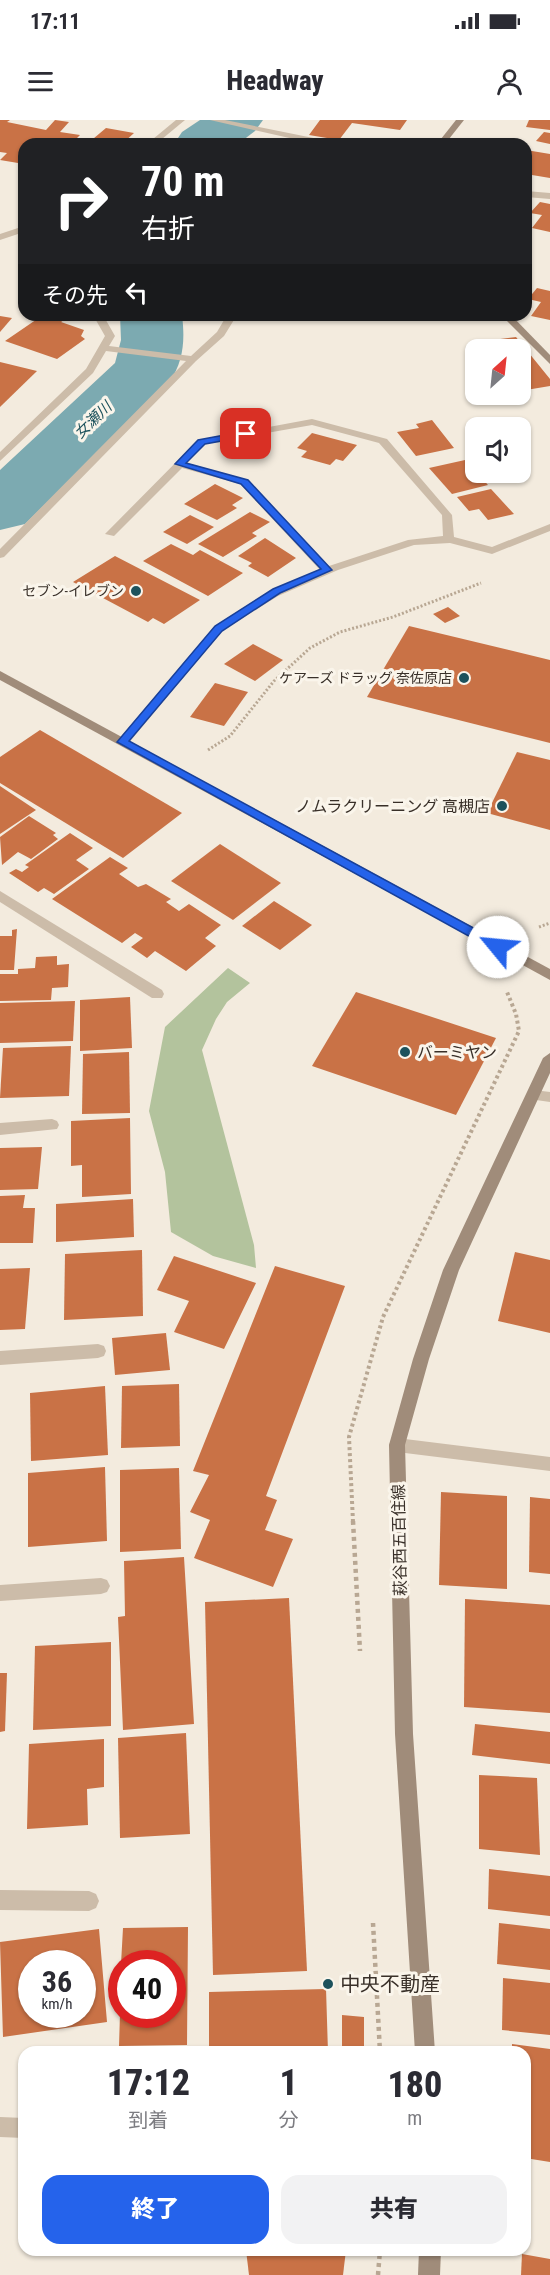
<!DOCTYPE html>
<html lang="ja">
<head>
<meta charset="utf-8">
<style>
  :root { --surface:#fff; --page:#f2f2f3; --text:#2b2b33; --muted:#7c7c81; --accent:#2563eb }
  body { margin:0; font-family:"Roboto Condensed","Noto Sans JP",sans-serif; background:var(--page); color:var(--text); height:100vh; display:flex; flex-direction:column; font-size:22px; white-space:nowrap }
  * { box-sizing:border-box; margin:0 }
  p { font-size:20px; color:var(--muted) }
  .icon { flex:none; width:33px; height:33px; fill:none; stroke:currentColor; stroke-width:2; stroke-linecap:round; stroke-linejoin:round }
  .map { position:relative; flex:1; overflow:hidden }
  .side { position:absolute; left:18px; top:1926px; width:513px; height:210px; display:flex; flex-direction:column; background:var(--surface); border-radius:18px; box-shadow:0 2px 4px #0004 }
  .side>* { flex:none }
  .hud { position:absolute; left:18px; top:18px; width:514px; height:183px; border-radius:18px; box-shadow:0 2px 4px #0004; background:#202124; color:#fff; overflow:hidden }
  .needle { width:39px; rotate:27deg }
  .fabs { position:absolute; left:465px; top:219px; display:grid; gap:12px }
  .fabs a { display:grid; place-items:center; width:66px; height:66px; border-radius:12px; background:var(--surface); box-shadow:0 2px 4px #0004; font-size:30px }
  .speed { position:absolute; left:18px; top:1830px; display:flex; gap:12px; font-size:30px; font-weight:700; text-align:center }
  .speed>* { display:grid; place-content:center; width:78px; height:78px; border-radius:50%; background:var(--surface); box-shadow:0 2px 4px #0004; line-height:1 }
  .speed small { font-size:15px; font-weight:400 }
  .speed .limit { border:9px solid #d22; background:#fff; color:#111 }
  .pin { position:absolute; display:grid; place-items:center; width:51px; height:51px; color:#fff; margin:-26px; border-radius:12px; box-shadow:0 3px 9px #0006 }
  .me { position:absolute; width:66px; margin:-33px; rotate:298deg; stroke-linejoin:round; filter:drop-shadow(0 0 4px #0008) }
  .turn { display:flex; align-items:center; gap:21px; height:126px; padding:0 24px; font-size:27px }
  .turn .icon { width:78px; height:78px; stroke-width:2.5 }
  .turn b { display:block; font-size:42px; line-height:51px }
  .then { display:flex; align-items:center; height:57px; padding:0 24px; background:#0003; gap:12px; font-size:22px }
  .eta { display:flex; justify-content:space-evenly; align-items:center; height:102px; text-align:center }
  .eta b { font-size:36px; font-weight:800; line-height:42px }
  .primary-button { display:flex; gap:12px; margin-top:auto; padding:12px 24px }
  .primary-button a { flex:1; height:69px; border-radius:18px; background:var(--accent); color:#fff; font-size:24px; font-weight:800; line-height:69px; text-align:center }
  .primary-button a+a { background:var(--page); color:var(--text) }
  .status { display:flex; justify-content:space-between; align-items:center; height:42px; padding:0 30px; background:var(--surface); direction:ltr }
  .status svg { height:16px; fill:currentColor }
  header { display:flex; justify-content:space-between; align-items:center; height:78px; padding:0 24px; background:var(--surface); font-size:27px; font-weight:800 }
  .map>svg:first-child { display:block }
  .green { fill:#b3c39d }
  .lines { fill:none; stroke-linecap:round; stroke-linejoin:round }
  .river { fill:#7caab1; fill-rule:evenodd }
  .building { fill:#c97246; fill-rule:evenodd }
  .path-far2 { stroke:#b8a793; stroke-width:3; stroke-dasharray:2 2; stroke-linecap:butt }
  .path-far1 { stroke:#b8a793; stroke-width:4; stroke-dasharray:3 3; stroke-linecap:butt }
  .path { stroke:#b8a793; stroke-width:4.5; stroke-dasharray:4 4; stroke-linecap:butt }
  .street { fill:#ccbca9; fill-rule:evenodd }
  .secondary { fill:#a08c7a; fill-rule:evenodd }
  .route { fill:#2563eb; stroke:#184099; stroke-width:1.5 }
  .poi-dot { fill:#1d525c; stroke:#faf5eb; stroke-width:2 }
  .labels { text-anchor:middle; stroke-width:6; stroke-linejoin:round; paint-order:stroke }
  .far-poi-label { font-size:14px; fill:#393029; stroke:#faf5eb; text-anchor:end }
  .far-water-label { font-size:15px; font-style:italic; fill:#1d525c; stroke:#faf5eb }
  .poi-label { font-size:16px; fill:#393029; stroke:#faf5eb; text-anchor:end }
  .street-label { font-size:16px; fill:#393029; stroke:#faf5eb }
  .near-poi-label { font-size:20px; fill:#393029; stroke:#faf5eb; text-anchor:start }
</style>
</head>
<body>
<div class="status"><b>17:11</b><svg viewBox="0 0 49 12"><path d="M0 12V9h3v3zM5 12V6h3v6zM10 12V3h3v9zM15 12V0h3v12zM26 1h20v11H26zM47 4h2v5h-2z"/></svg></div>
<header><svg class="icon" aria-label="menu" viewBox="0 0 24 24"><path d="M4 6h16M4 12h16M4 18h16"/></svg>Headway<svg class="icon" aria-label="person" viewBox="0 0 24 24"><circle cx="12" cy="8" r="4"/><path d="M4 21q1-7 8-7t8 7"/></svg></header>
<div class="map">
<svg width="550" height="2155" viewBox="0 0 550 2155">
  <rect width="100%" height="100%" fill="#f3ebde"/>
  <!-- green -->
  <polygon class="green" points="228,848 250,863 227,882 216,899 202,930 254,1125 256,1148 213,1136 171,1112 165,1052 149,991 165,907"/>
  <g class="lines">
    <!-- river -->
    <g class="river">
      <polygon points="200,0 263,0 255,11 238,24 174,24 182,12"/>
      <path d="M120,195H182C185,220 184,241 169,263L25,404L0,410V350L115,243L121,220Z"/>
    </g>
  </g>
  <!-- building -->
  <g class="building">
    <polygon points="0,0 10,0 7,2 46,10 55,0 69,2 60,12 80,15 71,24 24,24 24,44 0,40 7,33 0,32"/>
    <polygon points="320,0 407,0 400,10 352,3 339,20 309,15"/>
    <polygon points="529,0 550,0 550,10 526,7"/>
    <polygon points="106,8 134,13 122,24 87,24"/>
    <polygon points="544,12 550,13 550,24 536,21"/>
    <polygon points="526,30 550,34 550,58 526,54"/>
    <polygon points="540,82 550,84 550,112 532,108 542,95 530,93"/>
    <polygon points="537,168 550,171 550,200 531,196 541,182 528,179"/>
    <polygon points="43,195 71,195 61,202 84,210 81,216 85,219 57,239 5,221"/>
    <polygon points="0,196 12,198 0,212"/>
    <polygon points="516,217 550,259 550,266 520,271 520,230 491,230 485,221"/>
    <polygon points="0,242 37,251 0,287"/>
    <polygon points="432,300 454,328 416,336 397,312 419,308 416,304"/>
    <polygon points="312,313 357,325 343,341 336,339 330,345 301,337 307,331 297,328"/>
    <polygon points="465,340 488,365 452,374 429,348"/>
    <polygon points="215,364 243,378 232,385 237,388 217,400 184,384"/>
    <polygon points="491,369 514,394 488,400 479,389 469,391 457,377"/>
    <polygon points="250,392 270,402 252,413 257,416 223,437 198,424"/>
    <polygon points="190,395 214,407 187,424 163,412"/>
    <polygon points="265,418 296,438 268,457 248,446 252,443 238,436"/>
    <polygon points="171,424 193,435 200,430 243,453 208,476 143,441"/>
    <polygon points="115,436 200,480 164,504 153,498 148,502 73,462"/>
    <polygon points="448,487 460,496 445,503 433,494"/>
    <polygon points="409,506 550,540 550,623 367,577"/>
    <polygon points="253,524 283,540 255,561 224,544"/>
    <polygon points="215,563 248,572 224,606 190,597"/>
    <polygon points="40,610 182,693 123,738 0,663 0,637"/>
    <polygon points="517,632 550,640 550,710 487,693"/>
    <polygon points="0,666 36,690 0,714"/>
    <polygon points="29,696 56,713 53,715 58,719 31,739 18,732 2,745 0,717"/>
    <polygon points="70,713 93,728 76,740 89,749 54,774 44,768 38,772 9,753 16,749 22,752 29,747 25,745"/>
    <polygon points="220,724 281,763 233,800 171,761"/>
    <polygon points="110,737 128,748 119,754 138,767 146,764 171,779 166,782 179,791 189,784 221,805 205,818 216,826 186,851 155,831 147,838 131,827 143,818 135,813 122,823 52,779"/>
    <polygon points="274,781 312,805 280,830 242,806"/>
    <polygon points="17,809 14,850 0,850 0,816 12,816 12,810"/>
    <polygon points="57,836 57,845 69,844 68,867 52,868 51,880 0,881 0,854 18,854 18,849 35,848 36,837"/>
    <polygon points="356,872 496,918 456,995 312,946"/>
    <polygon points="130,877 132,928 80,931 80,880"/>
    <polygon points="75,881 73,921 0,923 0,883"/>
    <polygon points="71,926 69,976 0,978 3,928"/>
    <polygon points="129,932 130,993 82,994 83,934"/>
    <polygon points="130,998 131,1074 82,1077 82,1045 71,1046 71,1001"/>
    <polygon points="42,1027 38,1069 0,1070 0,1028"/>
    <polygon points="25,1075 23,1088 35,1088 33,1123 0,1123 0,1076"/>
    <polygon points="133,1079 134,1117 56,1122 56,1084"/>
    <polygon points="142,1130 143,1196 64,1200 65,1134"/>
    <polygon points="515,1132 550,1140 550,1213 498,1201"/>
    <polygon points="174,1136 256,1163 224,1229 174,1212 189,1181 157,1170"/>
    <polygon points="275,1146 345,1166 266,1376 277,1380 265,1410 293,1419 273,1467 194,1438 210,1400 190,1392 209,1355 193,1351"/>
    <polygon points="30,1148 25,1209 0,1210 0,1149"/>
    <polygon points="166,1213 170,1250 115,1255 112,1218"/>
    <polygon points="179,1264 180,1326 121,1328 122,1266"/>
    <polygon points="105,1266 108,1335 31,1341 30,1273"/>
    <polygon points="105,1347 107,1421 28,1427 28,1353"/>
    <polygon points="179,1348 181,1429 120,1432 120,1350"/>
    <polygon points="441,1372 507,1376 507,1469 439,1465"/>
    <polygon points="530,1377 550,1379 550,1454 529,1452"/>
    <polygon points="184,1437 194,1604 123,1610 118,1497 125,1496 124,1441"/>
    <polygon points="289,1478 307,1851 213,1855 205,1482"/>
    <polygon points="465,1479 550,1485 550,1593 464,1587"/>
    <polygon points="111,1522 111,1606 33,1610 35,1526"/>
    <polygon points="0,1553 7,1553 5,1611 0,1612"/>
    <polygon points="475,1604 550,1612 550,1644 472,1635"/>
    <polygon points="186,1613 190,1714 120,1718 118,1618"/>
    <polygon points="104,1619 104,1667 87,1669 88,1705 27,1709 29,1624"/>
    <polygon points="479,1655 537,1658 540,1735 479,1729"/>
    <polygon points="489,1749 550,1756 550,1796 488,1789"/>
    <polygon points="499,1803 550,1809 550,1850 497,1844"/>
    <polygon points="188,1807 187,1925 119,1926 120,1894 172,1894 172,1844 121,1844 123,1808"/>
    <path d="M99,1809L107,1902L3,1917L0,1822ZM32,1844H82V1894H32Z"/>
    <polygon points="503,1858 550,1863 550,1915 502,1910"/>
    <polygon points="326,1869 328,1932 209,1932 209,1872"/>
    <polygon points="342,1895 364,1897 364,1932 342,1932"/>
    <polygon points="512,1924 550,1929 550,2042 525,2038 525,1932 512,1932"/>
    <polygon points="246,2130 346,2130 343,2155 249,2155"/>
    <polygon points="522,2134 550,2139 550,2155 521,2155"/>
  </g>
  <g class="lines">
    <!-- path-far2 -->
    <g class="path-far2">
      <polyline points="208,630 230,616 274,561 310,528 340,512 393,497 481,463"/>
      <polyline points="539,807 550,803"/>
    </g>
    <!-- path-far1 -->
    <polyline class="path-far1" points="353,1402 349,1317 383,1197 519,911 516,894 507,872"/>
    <!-- path -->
    <g class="path">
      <polyline points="353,1401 360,1531"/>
      <polyline points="373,1803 380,1932"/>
      <polyline points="378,2155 380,2130"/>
    </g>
    <!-- street -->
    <g class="street">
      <polygon points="176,0 185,0 156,24 147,24"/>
      <polygon points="210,0 225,0 343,24 316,24"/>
      <polygon points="526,71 550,73 550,79 526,77"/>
      <polygon points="24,106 24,112 0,120 0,114"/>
      <polygon points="93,195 103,195 115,216 109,226 191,236 217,212 227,195 237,195 224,216 196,241 4,437 0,438 0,429 186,241 106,231 93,253 0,341 0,332 86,249 105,216"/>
      <path d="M312,299L387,319L452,395L454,417L492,427L550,404V411L492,434L450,423L414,425L338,450L278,476L222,511L127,625H119V619L214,507L270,471L320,450L240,364L182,348L114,416L105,414L198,320ZM312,305L379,323L442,395L443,416L408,420L329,446L248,360L187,343L205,324Z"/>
      <polygon points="0,771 162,870 164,874 162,878 152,878 0,782"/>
      <polygon points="534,970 550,972 550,982 529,979 527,975 529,971"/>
      <polygon points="52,999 57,1001 59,1005 57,1009 0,1015 0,1003"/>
      <polygon points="98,1224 104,1226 106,1231 104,1236 98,1238 0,1245 0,1231"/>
      <polygon points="397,1318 550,1337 550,1351 397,1332 391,1330 389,1325 391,1320"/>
      <polygon points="101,1458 107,1460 110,1466 107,1472 101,1474 0,1481 0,1465"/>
      <polygon points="0,1770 89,1771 96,1774 99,1781 96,1788 89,1791 0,1790"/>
      <polygon points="0,1997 24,1998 24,2018 0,2017"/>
    </g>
    <!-- secondary -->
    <g class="secondary">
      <polygon points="456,0 464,0 445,24 437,24"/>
      <polygon points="501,195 511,195 550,235 550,244"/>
      <polygon points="0,551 550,849 550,860 0,560"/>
      <polygon points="550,933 550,953 459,1150 429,1239 405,1325 413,1614 435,1932 415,1932 395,1614 389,1325 413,1239 443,1150 543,938"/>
      <polygon points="419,2130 441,2130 440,2155 418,2155"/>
    </g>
  </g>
  <!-- route -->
  <polygon class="route" points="246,311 249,312 249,316 205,324 186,343 248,360 332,450 280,473 222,511 129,621 503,824 503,830 494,830 117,622 215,506 273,469 321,449 241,364 175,344 198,320"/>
  <!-- markers -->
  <g class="poi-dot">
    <circle cx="136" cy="471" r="6"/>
    <circle cx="464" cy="558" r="6"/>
    <circle cx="502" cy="686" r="6"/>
    <circle cx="405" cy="932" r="6"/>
    <circle cx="328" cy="1864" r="6"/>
  </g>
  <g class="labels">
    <!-- far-poi labels -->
    <g class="far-poi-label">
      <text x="124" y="476">セブン-イレブン</text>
      <text x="452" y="563">ケアーズ ドラッグ 奈佐原店</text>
    </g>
    <!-- far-water labels -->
    <g class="far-water-label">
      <text transform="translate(93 300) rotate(-44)" y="5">女瀬川</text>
    </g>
    <!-- poi labels -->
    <g class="poi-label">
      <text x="490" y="692">ノムラクリーニング 高槻店</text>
      <text x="417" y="938" text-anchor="start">バーミヤン</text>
    </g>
    <!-- street labels -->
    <g class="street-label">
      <text transform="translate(399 1420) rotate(-91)" y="6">萩谷西五百住線</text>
    </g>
    <!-- near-poi labels -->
    <g class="near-poi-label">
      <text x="340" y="1871">中央不動産</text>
    </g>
  </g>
</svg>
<div class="fabs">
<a><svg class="needle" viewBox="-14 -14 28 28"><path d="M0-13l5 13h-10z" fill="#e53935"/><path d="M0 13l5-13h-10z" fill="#7c7c81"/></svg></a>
<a><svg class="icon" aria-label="sound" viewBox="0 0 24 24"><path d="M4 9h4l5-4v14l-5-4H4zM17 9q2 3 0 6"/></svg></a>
</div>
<div class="speed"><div>36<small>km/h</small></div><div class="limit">40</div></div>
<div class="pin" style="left:246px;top:314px;background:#d93025"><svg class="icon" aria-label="arrive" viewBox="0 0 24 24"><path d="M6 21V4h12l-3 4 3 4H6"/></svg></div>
<svg class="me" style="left:498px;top:827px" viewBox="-20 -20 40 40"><circle r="19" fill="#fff"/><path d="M0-13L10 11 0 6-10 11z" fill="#2563eb"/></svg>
<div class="hud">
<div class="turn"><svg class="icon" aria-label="right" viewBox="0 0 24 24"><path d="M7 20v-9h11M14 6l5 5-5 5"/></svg><div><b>70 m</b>右折</div></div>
<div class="then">その先<svg class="icon" aria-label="left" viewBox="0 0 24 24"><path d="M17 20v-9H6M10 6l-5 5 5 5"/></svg></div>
</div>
<section class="side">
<div class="eta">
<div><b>17:12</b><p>到着</p></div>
<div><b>1</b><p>分</p></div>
<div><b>180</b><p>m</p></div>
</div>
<div class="primary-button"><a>終了</a><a>共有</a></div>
</section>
</div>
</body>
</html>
